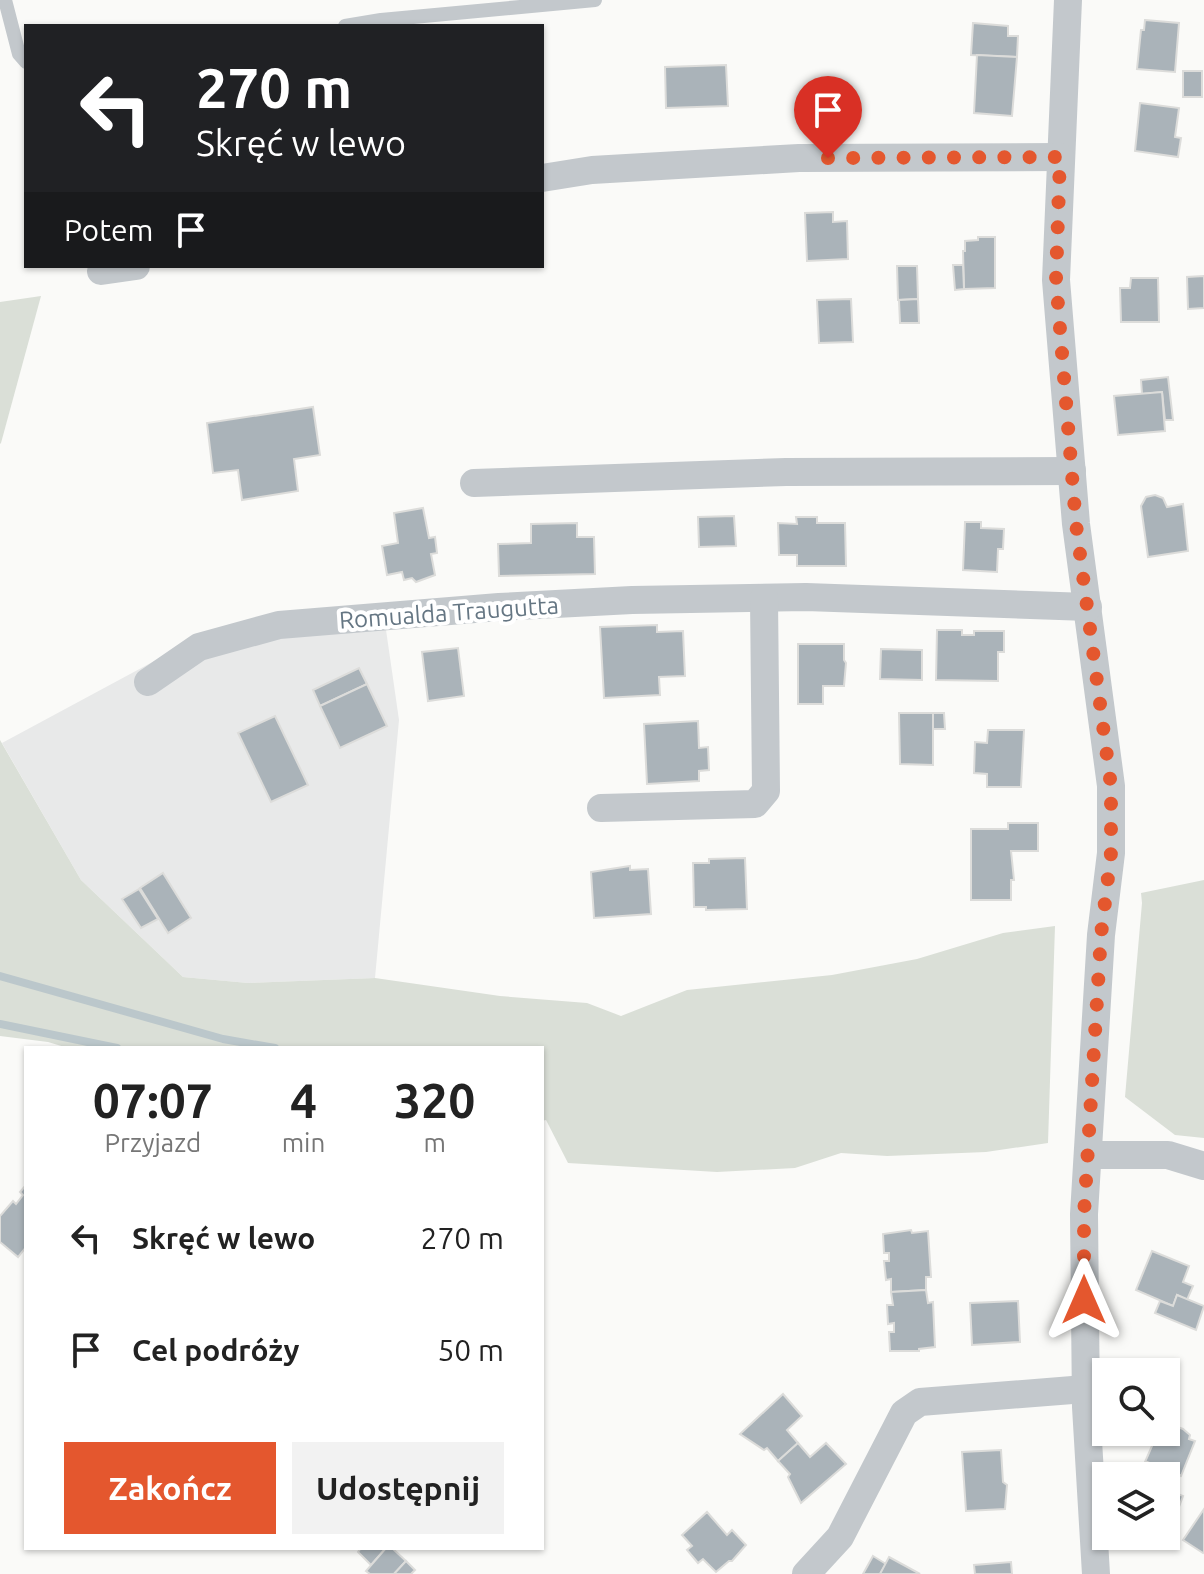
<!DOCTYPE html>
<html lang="pl">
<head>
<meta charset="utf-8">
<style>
  :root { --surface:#fff; --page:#f2f2f2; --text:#222; --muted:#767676; --accent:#e4572e }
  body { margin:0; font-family:Ubuntu,sans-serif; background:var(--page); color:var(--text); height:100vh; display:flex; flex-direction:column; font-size:30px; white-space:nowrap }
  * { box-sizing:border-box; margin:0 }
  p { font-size:26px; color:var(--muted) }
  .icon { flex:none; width:44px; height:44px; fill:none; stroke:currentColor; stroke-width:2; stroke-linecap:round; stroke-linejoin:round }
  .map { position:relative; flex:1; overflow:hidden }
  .details { position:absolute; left:24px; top:1046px; width:520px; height:504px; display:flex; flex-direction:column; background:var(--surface); border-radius:0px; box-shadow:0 2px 6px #0004 }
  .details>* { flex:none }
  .hud { position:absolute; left:24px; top:24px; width:520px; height:244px; border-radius:0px; box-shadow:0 2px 6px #0004; background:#202124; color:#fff; overflow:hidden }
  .buttons { position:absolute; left:1092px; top:1358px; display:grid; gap:16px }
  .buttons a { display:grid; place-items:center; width:88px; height:88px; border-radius:0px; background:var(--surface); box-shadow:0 2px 6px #0004; font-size:40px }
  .pin { position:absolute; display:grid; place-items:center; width:68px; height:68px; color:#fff; margin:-82px -34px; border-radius:50% 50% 50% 0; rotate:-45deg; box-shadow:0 0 8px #0007 }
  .pin .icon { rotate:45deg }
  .me { position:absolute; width:88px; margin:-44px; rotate:0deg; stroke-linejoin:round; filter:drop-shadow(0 0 6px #0008) }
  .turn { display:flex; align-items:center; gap:28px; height:168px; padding:0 40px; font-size:36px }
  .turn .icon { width:104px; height:104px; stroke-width:2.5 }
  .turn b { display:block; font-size:56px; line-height:68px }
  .then { display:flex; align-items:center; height:76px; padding:0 40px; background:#0003; gap:16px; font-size:30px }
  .eta { display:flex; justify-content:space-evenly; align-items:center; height:136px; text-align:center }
  .eta b { font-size:48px; font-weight:700; line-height:56px }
  .action { display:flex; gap:16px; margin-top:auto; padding:16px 40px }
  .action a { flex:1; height:92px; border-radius:0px; background:var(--accent); color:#fff; font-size:32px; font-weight:700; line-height:92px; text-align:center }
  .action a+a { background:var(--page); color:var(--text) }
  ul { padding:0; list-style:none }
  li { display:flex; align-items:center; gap:24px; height:112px; padding:0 40px }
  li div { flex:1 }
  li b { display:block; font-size:30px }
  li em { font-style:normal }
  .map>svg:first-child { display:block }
  .built { fill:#e8e9e9 }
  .green { fill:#dadfd7 }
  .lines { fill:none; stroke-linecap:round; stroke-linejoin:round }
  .stream { stroke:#bbc7cb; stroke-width:8 }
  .building { fill:#aab3b9; stroke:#dcdcda; stroke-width:2 }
  .lane { stroke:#c3c8cc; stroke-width:14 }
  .street { stroke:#c3c8cc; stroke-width:28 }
  .route { stroke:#e4572e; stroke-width:14; stroke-dasharray:0 25.2 }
  .labels { text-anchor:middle; stroke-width:8; stroke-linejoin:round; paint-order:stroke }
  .street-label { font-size:24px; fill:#657683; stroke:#fff }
</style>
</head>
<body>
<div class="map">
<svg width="1204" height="1574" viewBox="0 0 1204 1574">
  <rect width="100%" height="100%" fill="#fafaf8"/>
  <!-- built -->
  <polygon class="built" points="383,609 399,720 375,978 248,983 183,977 81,880 2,743 197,638"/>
  <!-- green -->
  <g class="green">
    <polygon points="41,296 1,443 0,444 0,302"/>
    <polygon points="0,740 81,880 183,977 248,983 375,978 500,996 587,1003 621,1016 687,990 832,975 917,959 1003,933 1055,926 1048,1143 986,1152 887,1156 841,1153 795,1168 717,1172 568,1163 546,1120 542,1121 542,1048 68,1048 48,1042 0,1036"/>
    <polygon points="1204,880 1204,1138 1175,1135 1125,1097 1142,903 1141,893"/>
  </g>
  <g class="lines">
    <!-- stream -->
    <g class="stream">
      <polyline points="0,976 223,1039 275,1048"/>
      <polyline points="0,1024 117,1048"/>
    </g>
  </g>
  <!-- building -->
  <g class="building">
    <polygon points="1145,20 1179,23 1175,72 1137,69 1141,30 1144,30"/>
    <polygon points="973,23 1008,26 1008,36 1018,36 1017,57 971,55"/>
    <polygon points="977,55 1017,57 1012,116 974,113"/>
    <polygon points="726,65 728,106 666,108 665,67"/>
    <rect x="1183" y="71" width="19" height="26"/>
    <polygon points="1140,103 1179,108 1175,137 1181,138 1178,157 1135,151"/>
    <polygon points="833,212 833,222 847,221 848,259 807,261 805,213"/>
    <polygon points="978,237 995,237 995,288 964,289 963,251 965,251 965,241 978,240"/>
    <polygon points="953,265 963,265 964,289 955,290"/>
    <polygon points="897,266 917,266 918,299 898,300"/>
    <polygon points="1204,276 1204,308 1188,309 1187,277"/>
    <polygon points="1131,278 1158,278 1159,322 1121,322 1120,288 1130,288"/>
    <polygon points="851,299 853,342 819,343 817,300"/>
    <polygon points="918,299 919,323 900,323 899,300"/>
    <polygon points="1168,377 1173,420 1165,420 1162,392 1142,394 1141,380"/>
    <polygon points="1162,392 1165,431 1118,435 1114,396"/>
    <polygon points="313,407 320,455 294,459 298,491 242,500 238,470 213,473 207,423"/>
    <polygon points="1155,495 1163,498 1167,507 1183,504 1188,551 1148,557 1141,506 1146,497"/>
    <polygon points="423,508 429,538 435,537 437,553 431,554 435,575 416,582 412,578 404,580 402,572 387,575 382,546 398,543 394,513"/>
    <polygon points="734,516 736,546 699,547 698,517"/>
    <polygon points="796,517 817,517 817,523 845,523 846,566 797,566 797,555 779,555 778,523 797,524"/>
    <polygon points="965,522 981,522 981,528 1004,529 1003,549 998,549 997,572 963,570"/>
    <polygon points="577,523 577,537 594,537 595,574 499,576 498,544 531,543 531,524"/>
    <polygon points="657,625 657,632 683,631 685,676 659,677 660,695 604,698 600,627"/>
    <polygon points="937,630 962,630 962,635 974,635 974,631 1004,631 1004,652 998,652 998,681 936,680"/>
    <polygon points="798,644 844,644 844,660 846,663 844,686 823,686 823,704 798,704"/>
    <polygon points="458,648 464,696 428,701 422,652"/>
    <polygon points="881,649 922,650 922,680 880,679"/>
    <polygon points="359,668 367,684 320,706 313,690"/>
    <polygon points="367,684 387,726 340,748 320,706"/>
    <polygon points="899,713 933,713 933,765 900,764"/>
    <polygon points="933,713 944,713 945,729 933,729"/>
    <polygon points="275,716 308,785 271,802 238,733"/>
    <polygon points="698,721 699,748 708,747 709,770 699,771 699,781 647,784 644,724"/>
    <polygon points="988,730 1024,730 1021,787 987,787 987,774 974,773 975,742 987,743"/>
    <polygon points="1008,823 1038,823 1038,851 1011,851 1014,880 1011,880 1011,900 971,900 971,829 1008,829"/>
    <polygon points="745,858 747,909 706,910 706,907 694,907 693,863 709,863 709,859"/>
    <polygon points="630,866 630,870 648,869 651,914 594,918 591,872"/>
    <polygon points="163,873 191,918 168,933 140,888"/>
    <polygon points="139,889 158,919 141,928 122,899"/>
    <polygon points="26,1185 26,1247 18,1257 0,1242 0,1216 13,1201 16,1204 23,1195 20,1192"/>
    <polygon points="911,1230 912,1233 928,1231 931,1277 926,1277 926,1290 891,1292 891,1279 886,1280 884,1261 889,1261 889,1253 884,1253 883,1234"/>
    <polygon points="1152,1251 1189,1266 1183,1282 1193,1286 1187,1300 1177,1295 1173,1306 1136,1290"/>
    <polygon points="926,1290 928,1303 933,1302 935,1347 919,1349 919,1351 890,1351 889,1332 894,1332 894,1323 888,1324 887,1305 893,1305 891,1292"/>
    <polygon points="1177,1295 1204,1306 1196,1330 1155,1313 1160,1301 1173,1306"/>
    <polygon points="1018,1301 1020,1342 972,1345 970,1303"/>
    <polygon points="783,1394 802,1416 787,1430 798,1443 778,1461 767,1448 764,1450 740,1434"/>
    <polygon points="1172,1425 1183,1429 1190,1435 1189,1439 1195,1441 1181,1476 1145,1462 1158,1432 1170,1431"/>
    <polygon points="798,1443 810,1457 826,1443 846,1464 801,1503 788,1477 790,1474 778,1461"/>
    <polygon points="1001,1450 1003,1482 1007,1485 1005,1509 966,1511 962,1452"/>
    <polygon points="1147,1462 1180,1475 1173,1492 1183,1496 1176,1515 1166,1511 1166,1476 1142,1476"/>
    <polygon points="1204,1509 1204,1552 1203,1553 1183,1540"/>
    <polygon points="707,1512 727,1535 732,1530 746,1545 732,1561 729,1561 716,1572 703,1559 698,1563 687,1550 692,1546 682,1535"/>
    <polygon points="361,1548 386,1548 371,1565 358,1552"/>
    <polygon points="386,1548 392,1548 406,1561 394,1574 370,1574 366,1571"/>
    <polygon points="873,1556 886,1564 880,1574 863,1574"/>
    <polygon points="889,1557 920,1574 880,1574"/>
    <polygon points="406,1561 415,1570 411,1574 394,1574"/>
    <polygon points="1011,1562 1012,1574 975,1574 974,1565"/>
  </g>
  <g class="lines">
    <!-- lane -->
    <g class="lane">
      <polyline points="5,0 19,54 26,62"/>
      <polyline points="345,26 381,20 595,0"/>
    </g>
    <!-- street -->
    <g class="street">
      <polyline points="1068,0 1056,280 1076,524 1111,786 1111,853 1101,935 1084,1214 1086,1407 1096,1574"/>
      <polyline points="542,178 592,170 799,158 1060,157"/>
      <polyline points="101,271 136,266"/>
      <polyline points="474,483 786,472 1072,471"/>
      <polyline points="148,682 199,647 279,625 499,607 632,600 806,597 1088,607"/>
      <polyline points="601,808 755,804 766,791 764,598"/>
      <polyline points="1090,1155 1168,1155 1204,1166"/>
      <polyline points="806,1574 840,1537 904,1413 920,1402 1085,1389"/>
    </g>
  </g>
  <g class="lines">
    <!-- route -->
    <polyline class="route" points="828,158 1060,157 1056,280 1058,304 1076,524 1111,786 1111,853 1101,935 1084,1214 1084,1300"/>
  </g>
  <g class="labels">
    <!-- street labels -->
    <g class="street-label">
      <text transform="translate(449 613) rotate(-4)" y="8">Romualda Traugutta</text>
    </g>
  </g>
</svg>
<div class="buttons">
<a><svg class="icon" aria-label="search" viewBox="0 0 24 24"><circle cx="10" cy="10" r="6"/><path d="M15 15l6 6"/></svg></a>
<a><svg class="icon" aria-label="layers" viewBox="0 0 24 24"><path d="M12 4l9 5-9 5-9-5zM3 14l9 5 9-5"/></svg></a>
</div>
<div class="pin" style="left:828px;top:158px;background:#d93025"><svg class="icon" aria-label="arrive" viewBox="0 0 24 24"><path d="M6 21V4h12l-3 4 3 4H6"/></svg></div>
<svg class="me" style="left:1084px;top:1300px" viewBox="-20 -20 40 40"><path d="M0-17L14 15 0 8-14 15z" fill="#e4572e" stroke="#fff" stroke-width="4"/></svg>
<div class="hud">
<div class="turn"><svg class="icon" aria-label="left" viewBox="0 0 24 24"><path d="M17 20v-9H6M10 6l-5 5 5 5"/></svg><div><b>270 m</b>Skręć w lewo</div></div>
<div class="then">Potem<svg class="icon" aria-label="arrive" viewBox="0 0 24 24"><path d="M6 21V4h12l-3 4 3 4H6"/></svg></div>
</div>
<section class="details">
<div class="eta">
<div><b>07:07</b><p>Przyjazd</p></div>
<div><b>4</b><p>min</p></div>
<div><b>320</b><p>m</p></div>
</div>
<ul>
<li><svg class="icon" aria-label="left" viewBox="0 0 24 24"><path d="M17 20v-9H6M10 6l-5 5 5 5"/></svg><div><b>Skręć w lewo</b></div><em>270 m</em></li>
<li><svg class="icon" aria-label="arrive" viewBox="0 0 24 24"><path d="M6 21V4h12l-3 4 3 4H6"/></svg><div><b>Cel podróży</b></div><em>50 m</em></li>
</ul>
<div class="action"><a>Zakończ</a><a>Udostępnij</a></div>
</section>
</div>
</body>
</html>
